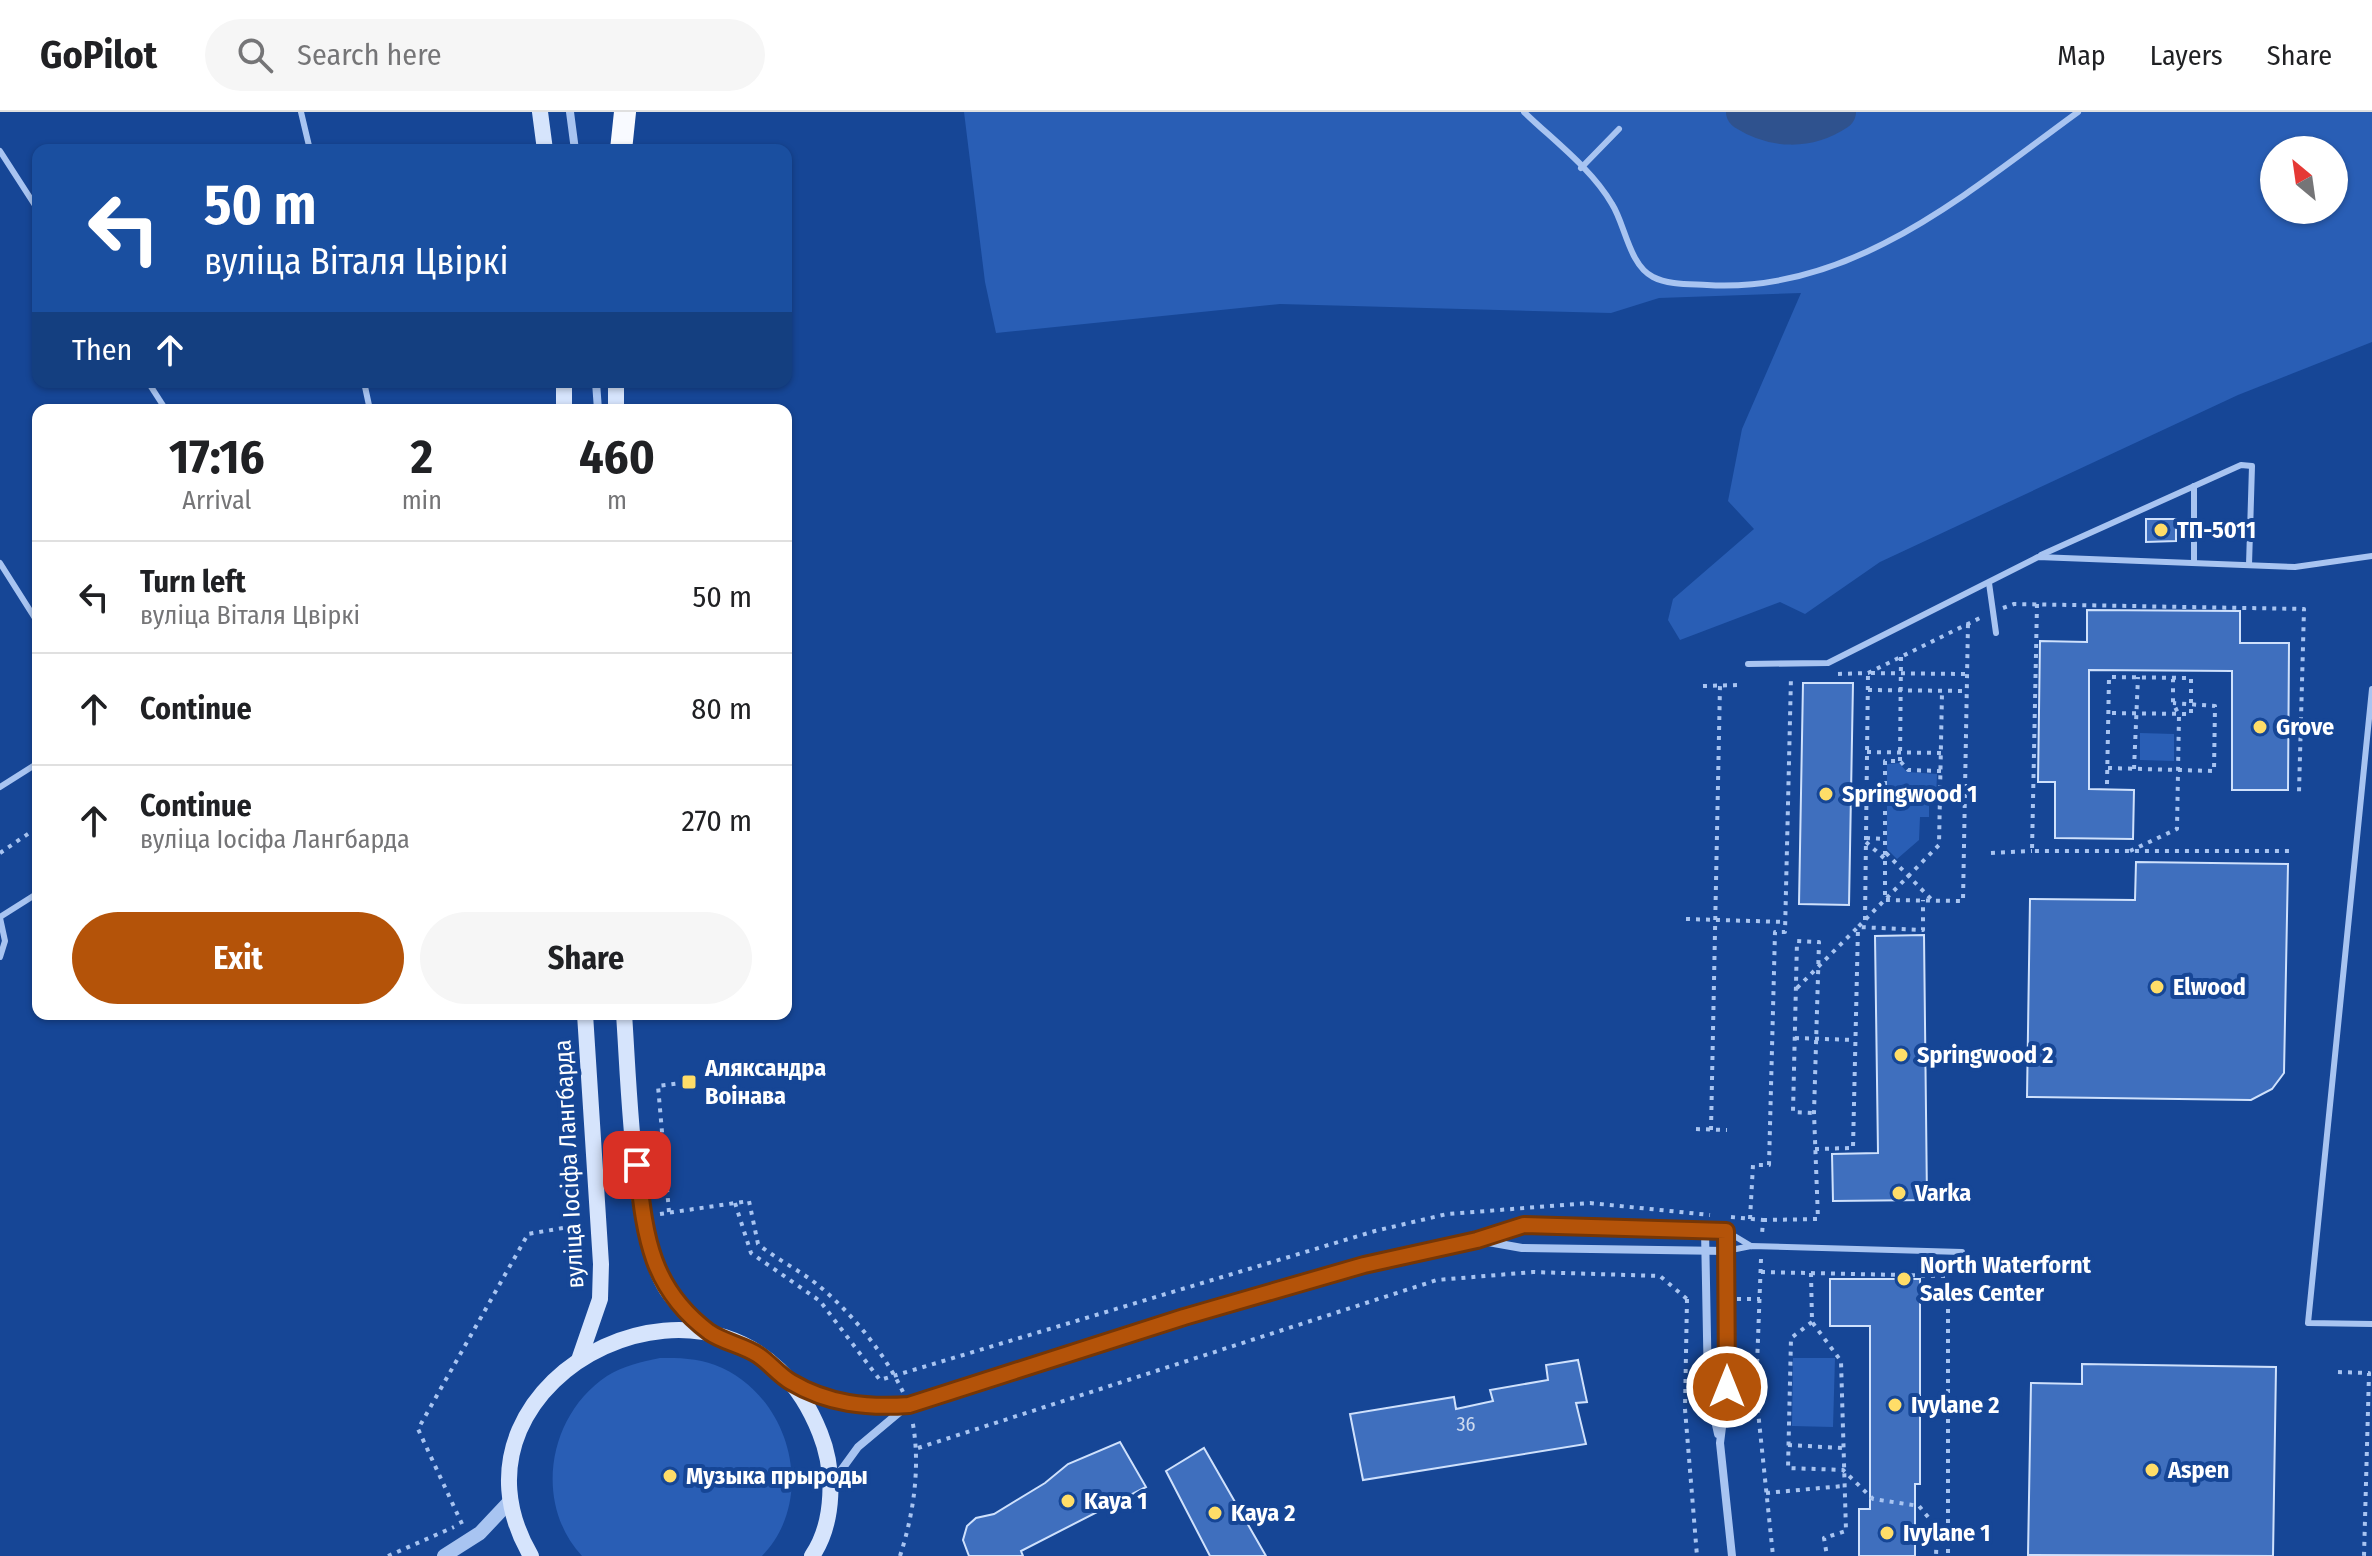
<!DOCTYPE html>
<html lang="en">
<head>
<meta charset="utf-8">
<style>
  :root { --surface:#fff; --page:#f6f6f6; --text:#202124; --muted:#757577; --line:#e0e0e0; --accent:#b45309 }
  body { margin:0; font-family:"Fira Sans Condensed",sans-serif; background:var(--page); color:var(--text); height:100vh; display:flex; flex-direction:column; font-size:30px; white-space:nowrap }
  * { box-sizing:border-box; margin:0 }
  p { font-size:26px; color:var(--muted) }
  .icon { flex:none; width:44px; height:44px; fill:none; stroke:currentColor; stroke-width:2; stroke-linecap:round; stroke-linejoin:round }
  .map { position:relative; flex:1; overflow:hidden }
  .sheet { position:absolute; left:32px; top:292px; width:760px; height:616px; display:flex; flex-direction:column; background:var(--surface); border-radius:16px; box-shadow:0 2px 6px #0004 }
  .sheet>* { flex:none }
  .banner { position:absolute; left:32px; top:32px; width:760px; height:244px; border-radius:16px; box-shadow:0 2px 6px #0004; background:#1a4fa0; color:#fff; overflow:hidden }
  .needle { width:52px; rotate:331deg }
  .buttons { position:absolute; left:2260px; top:24px; display:grid; gap:16px }
  .buttons a { display:grid; place-items:center; width:88px; height:88px; border-radius:50%; background:var(--surface); box-shadow:0 2px 6px #0004; font-size:40px }
  .pin { position:absolute; display:grid; place-items:center; width:68px; height:68px; color:#fff; margin:-34px; border-radius:16px; box-shadow:0 4px 12px #0006 }
  .me { position:absolute; width:88px; margin:-44px; rotate:0deg; stroke-linejoin:round; filter:drop-shadow(0 0 6px #0008) }
  .turn { display:flex; align-items:center; gap:28px; height:168px; padding:0 40px; font-size:36px }
  .turn .icon { width:104px; height:104px; stroke-width:2.5 }
  .turn b { display:block; font-size:56px; line-height:68px }
  .then { display:flex; align-items:center; height:76px; padding:0 40px; background:#0003; gap:16px; font-size:30px }
  .eta { display:flex; justify-content:space-evenly; align-items:center; height:136px; text-align:center }
  .eta b { font-size:48px; font-weight:700; line-height:56px }
  .primary-button { display:flex; gap:16px; margin-top:auto; padding:16px 40px }
  .primary-button a { flex:1; height:92px; border-radius:48px; background:var(--accent); color:#fff; font-size:32px; font-weight:700; line-height:92px; text-align:center }
  .primary-button a+a { background:var(--page); color:var(--text) }
  ul { padding:0; list-style:none }
  li { display:flex; align-items:center; gap:24px; height:112px; padding:0 40px; border-top:2px solid var(--line) }
  li div { flex:1 }
  li b { display:block; font-size:30px }
  li em { font-style:normal }
  header { display:flex; align-items:center; gap:48px; box-sizing:border-box; height:112px; padding:0 40px; background:var(--surface); border-bottom:2px solid var(--line) }
  header strong { font-size:38px }
  nav { display:flex; gap:44px; margin-inline-start:auto; font-size:28px }
  .search { width:560px; height:72px; background:var(--page); display:flex; align-items:center; gap:20px; box-sizing:border-box; padding:0 28px; border-radius:44px; color:var(--muted); font-size:30px }
  .map>svg:first-child { display:block }
  .green { fill:#295eb5; fill-rule:evenodd }
  .lines { fill:none; stroke-linecap:round; stroke-linejoin:round }
  .river { stroke:#2f528e; stroke-width:36 }
  .building { fill:#3f6fbe; stroke:#cfe1fc; stroke-width:2 }
  .path { stroke:#a8c4f1; stroke-width:4; stroke-dasharray:4 6; stroke-linecap:butt }
  .service { stroke:#a8c4f1; stroke-width:6 }
  .minor { stroke:#a8c4f1; stroke-width:8 }
  .tertiary { stroke:#a8c4f1; stroke-width:14 }
  .secondary { stroke:#d6e4fc; stroke-width:16 }
  .trunk { stroke:#f8faff; stroke-width:22 }
  .route-casing { stroke:#753606; stroke-width:20 }
  .route { stroke:#b45309; stroke-width:14 }
  .poi-dot { fill:#ffdd68; stroke:#164696; stroke-width:3 }
  .labels { text-anchor:middle; stroke-width:8; stroke-linejoin:round; paint-order:stroke }
  .number-label { font-size:20px; fill:#cfdbef }
  .poi-label { font-size:24px; font-weight:bold; fill:#fff; stroke:#164696; text-anchor:start }
  .street-label { font-size:24px; fill:#fff; stroke:#164696 }
</style>
</head>
<body>
<header>
<strong>GoPilot</strong>
<div class="search"><svg class="icon" aria-label="search" viewBox="0 0 24 24"><circle cx="10" cy="10" r="6"/><path d="M15 15l6 6"/></svg>Search here</div>
<nav><a>Map</a><a>Layers</a><a>Share</a></nav>
</header>
<div class="map">
<svg width="2372" height="1444" viewBox="0 0 2372 1444">
  <rect width="100%" height="100%" fill="#164696"/>
  <!-- green -->
  <g class="green">
    <path d="M964,0H2372V230L2238,283L1880,450L1805,502L1780,490L1680,528L1668,508L1673,487L1754,417L1728,389L1742,317L1801,181L1659,186L1611,201L1280,192L996,221L985,170ZM2274,38H2334V98H2274Z"/>
    <polygon points="2140,621 2174,622 2174,649 2140,648"/>
    <polygon points="1899,651 1907,660 1937,662 1936,686 1929,686 1929,705 1920,705 1919,728 1897,747 1887,737 1887,652"/>
    <path d="M660,1246C679,1246 697,1246 715,1253C789,1281 819,1385 762,1444H582C533,1391 548,1303 607,1264C623,1254 641,1250 660,1246Z"/>
    <polygon points="1793,1246 1835,1246 1833,1315 1792,1314"/>
  </g>
  <g class="lines">
    <!-- river -->
    <path class="river" d="M1744,0C1774,19 1808,20 1838,0"/>
  </g>
  <!-- building -->
  <g class="building">
    <polygon points="2146,407 2176,407 2176,429 2146,430"/>
    <polygon points="2087,498 2240,499 2240,531 2289,531 2288,678 2232,678 2232,559 2089,558 2089,677 2134,678 2133,727 2055,726 2055,670 2038,670 2040,529 2087,530"/>
    <polygon points="1803,571 1853,571 1849,793 1799,792"/>
    <polygon points="2136,750 2288,752 2284,961 2272,977 2251,988 2027,985 2030,787 2135,788"/>
    <polygon points="1924,823 1927,1088 1833,1089 1832,1042 1878,1041 1875,824"/>
    <polygon points="1830,1167 1920,1167 1920,1372 1915,1372 1915,1444 1859,1444 1859,1397 1870,1397 1870,1214 1830,1214"/>
    <polygon points="1578,1248 1587,1290 1576,1291 1586,1332 1363,1368 1350,1302 1454,1285 1456,1297 1493,1289 1490,1278 1548,1268 1546,1253"/>
    <polygon points="2082,1252 2276,1255 2273,1444 2028,1443 2031,1271 2082,1272"/>
    <polygon points="1120,1330 1146,1375 1021,1439 1023,1444 969,1444 963,1428 967,1414 976,1406 994,1402 1045,1371 1068,1352"/>
    <polygon points="1204,1336 1266,1444 1210,1444 1166,1359"/>
  </g>
  <g class="lines">
    <!-- path -->
    <g class="path">
      <polyline points="2037,492 2032,739 2294,739"/>
      <polyline points="2003,496 2014,492 2304,497 2299,680"/>
      <polyline points="1838,562 1868,561 1984,504"/>
      <polyline points="1703,574 1738,573"/>
      <polyline points="1868,578 1967,579"/>
      <polyline points="1867,640 1941,641"/>
      <polyline points="1900,649 1901,545"/>
      <polyline points="2108,656 2214,659 2215,594 2173,591"/>
      <polyline points="2134,657 2138,565"/>
      <polyline points="1941,659 1908,658 1900,649 1885,649 1885,788 1963,789 1968,511"/>
      <polyline points="2107,672 2109,565 2191,566 2191,602 2108,601"/>
      <polyline points="1866,726 1885,727"/>
      <polyline points="1866,730 1885,747"/>
      <polyline points="2130,739 2177,717 2179,603 2173,591 2173,567"/>
      <polyline points="0,741 38,715"/>
      <polyline points="1886,741 1932,788"/>
      <polyline points="1991,741 2032,739"/>
      <polyline points="1686,807 1785,810"/>
      <polyline points="1865,808 1868,561 1967,562"/>
      <polyline points="1797,876 1858,815 1923,818 1923,788"/>
      <polyline points="1795,926 1855,928"/>
      <polyline points="1696,1017 1727,1018"/>
      <polyline points="1711,1018 1720,573"/>
      <polyline points="1815,1037 1853,1036 1858,815 1939,733 1942,580"/>
      <polyline points="735,1091 751,1141 820,1189 880,1268 1375,1119 1447,1102 1590,1091 1710,1103"/>
      <polyline points="669,1100 658,974 689,970"/>
      <path d="M660,1102L749,1089L758,1132C777,1148 800,1158 819,1174C852,1201 885,1242 903,1280"/>
      <polyline points="1731,1105 1763,1108 1762,1123"/>
      <polyline points="1750,1107 1753,1053 1769,1053 1775,820 1785,820 1791,564"/>
      <polyline points="1763,1108 1818,1107 1814,1001 1819,830 1797,829 1793,1000 1814,1001"/>
      <polyline points="1761,1147 1756,1280 1773,1444"/>
      <polyline points="1761,1160 1948,1164 1948,1444"/>
      <polyline points="1811,1161 1812,1210 1841,1249 1846,1419 1824,1426 1827,1444"/>
      <polyline points="1687,1187 1685,1297 1697,1444"/>
      <polyline points="1737,1187 1760,1187"/>
      <polyline points="1812,1210 1791,1226 1788,1356 1843,1358 1873,1387 1919,1394 1937,1416 1936,1444"/>
      <polyline points="2338,1260 2369,1261 2364,1444"/>
      <polyline points="1788,1333 1842,1336"/>
      <polyline points="918,1336 1437,1168 1533,1160 1660,1164 1687,1187 1692,1187"/>
      <polyline points="1766,1381 1843,1374"/>
      <polyline points="462,1412 418,1317 528,1122 580,1113"/>
      <polyline points="388,1444 454,1415"/>
      <path d="M900,1444C914,1401 921,1352 912,1307"/>
    </g>
    <!-- service -->
    <g class="service">
      <polyline points="301,0 310,38"/>
      <path d="M1524,0C1553,28 1592,57 1612,92C1625,112 1629,153 1653,165C1668,173 1690,172 1707,173C1852,182 1968,80 2078,0"/>
      <polyline points="0,39 38,98"/>
      <polyline points="1581,56 1619,17"/>
      <polyline points="148,270 166,298"/>
      <polyline points="364,270 370,298"/>
      <polyline points="2041,443 2241,353 2252,354 2249,453"/>
      <polyline points="0,451 38,511"/>
      <polyline points="2194,451 2194,374"/>
      <polyline points="1989,471 1996,521"/>
      <polyline points="1748,552 1828,551 2038,445 2295,455 2372,444"/>
      <polyline points="2372,577 2308,1211 2372,1212"/>
      <polyline points="0,675 38,651"/>
      <polyline points="0,805 38,781"/>
      <polyline points="0,806 5,829 0,845"/>
      <polyline points="1726,1119 1751,1134"/>
      <polyline points="1726,1139 1751,1134 1962,1140"/>
    </g>
    <!-- minor -->
    <g class="minor">
      <polyline points="570,0 575,38"/>
      <polyline points="596,270 598,298"/>
      <polyline points="1705,1118 1708,1277 1718,1322"/>
      <polyline points="1480,1128 1524,1113 1726,1119 1727,1275 1720,1331 1732,1444"/>
      <path d="M790,1270C831,1288 864,1297 909,1293L1184,1205L1449,1132L1477,1128L1522,1136L1726,1139"/>
      <polyline points="834,1368 858,1335 908,1293"/>
    </g>
    <!-- tertiary -->
    <polyline class="tertiary" points="444,1444 480,1421 511,1388"/>
    <!-- secondary -->
    <g class="secondary">
      <polyline points="540,0 545,38"/>
      <polyline points="564,270 564,298"/>
      <polyline points="616,298 616,270"/>
      <path d="M624,902C629,970 632,1125 667,1178C679,1196 695,1208 711,1221"/>
      <polyline points="580,1245 600,1187 601,1152 585,902"/>
      <path d="M531,1444C424,1262 737,1109 820,1321C835,1358 835,1410 812,1444"/>
    </g>
    <!-- trunk -->
    <polyline class="trunk" points="621,38 625,0"/>
  </g>
  <g class="lines">
    <!-- route casing -->
    <g class="route-casing">
      <path id="route" d="M637,1053C645,1122 649,1175 709,1220C723,1230 743,1233 758,1243C770,1251 779,1263 791,1270C828,1292 867,1296 909,1293L1184,1205L1364,1153L1477,1128L1524,1113L1726,1119L1727,1275"/>
    </g>
    <!-- route -->
    <use href="#route" class="route"/>
  </g>
  <!-- markers -->
  <g class="poi-dot">
    <circle cx="2161" cy="418" r="8"/>
    <circle cx="2260" cy="615" r="8"/>
    <circle cx="1826" cy="682" r="8"/>
    <circle cx="2157" cy="875" r="8"/>
    <circle cx="1901" cy="943" r="8"/>
    <rect x="681" y="962" width="16" height="16" rx="4"/>
    <circle cx="1899" cy="1081" r="8"/>
    <circle cx="1904" cy="1167" r="8"/>
    <circle cx="1895" cy="1293" r="8"/>
    <circle cx="2152" cy="1358" r="8"/>
    <circle cx="670" cy="1364" r="8"/>
    <circle cx="1068" cy="1389" r="8"/>
    <circle cx="1215" cy="1401" r="8"/>
    <circle cx="1887" cy="1421" r="8"/>
  </g>
  <g class="labels">
    <!-- number labels -->
    <g class="number-label">
      <text x="1466" y="1319">36</text>
    </g>
    <!-- poi labels -->
    <g class="poi-label">
      <text x="2177" y="426">ТП-5011</text>
      <text x="2276" y="623">Grove</text>
      <text x="1842" y="690">Springwood 1</text>
      <text x="2173" y="883">Elwood</text>
      <text x="1917" y="951">Springwood 2</text>
      <text x="705" y="964">Аляксандра<tspan x="705" dy="28">Воінава</tspan></text>
      <text x="1915" y="1089">Varka</text>
      <text x="1920" y="1161">North Waterfornt<tspan x="1920" dy="28">Sales Center</tspan></text>
      <text x="1911" y="1301">Ivylane 2</text>
      <text x="2168" y="1366">Aspen</text>
      <text x="686" y="1372">Музыка прыроды</text>
      <text x="1084" y="1397">Kaya 1</text>
      <text x="1231" y="1409">Kaya 2</text>
      <text x="1903" y="1429">Ivylane 1</text>
    </g>
    <!-- street labels -->
    <g class="street-label">
      <text transform="translate(569 1052) rotate(-93)" y="8">вуліца Іосіфа Лангбарда</text>
    </g>
  </g>
</svg>
<div class="buttons">
<a><svg class="needle" viewBox="-14 -14 28 28"><path d="M0-13l5 13h-10z" fill="#e53935"/><path d="M0 13l5-13h-10z" fill="#757577"/></svg></a>
</div>
<div class="pin" style="left:637px;top:1053px;background:#d93025"><svg class="icon" aria-label="arrive" viewBox="0 0 24 24"><path d="M6 21V4h12l-3 4 3 4H6"/></svg></div>
<svg class="me" style="left:1727px;top:1275px" viewBox="-20 -20 40 40"><circle r="17" fill="#b45309" stroke="#fff" stroke-width="3"/><path d="M0-11L8 9 0 5-8 9z" fill="#fff"/></svg>
<div class="banner">
<div class="turn"><svg class="icon" aria-label="left" viewBox="0 0 24 24"><path d="M17 20v-9H6M10 6l-5 5 5 5"/></svg><div><b>50 m</b>вуліца Віталя Цвіркі</div></div>
<div class="then">Then<svg class="icon" aria-label="ahead" viewBox="0 0 24 24"><path d="M12 20V5M6 11l6-6 6 6"/></svg></div>
</div>
<section class="sheet">
<div class="eta">
<div><b>17:16</b><p>Arrival</p></div>
<div><b>2</b><p>min</p></div>
<div><b>460</b><p>m</p></div>
</div>
<ul>
<li><svg class="icon" aria-label="left" viewBox="0 0 24 24"><path d="M17 20v-9H6M10 6l-5 5 5 5"/></svg><div><b>Turn left</b><p>вуліца Віталя Цвіркі</p></div><em>50 m</em></li>
<li><svg class="icon" aria-label="ahead" viewBox="0 0 24 24"><path d="M12 20V5M6 11l6-6 6 6"/></svg><div><b>Continue</b></div><em>80 m</em></li>
<li><svg class="icon" aria-label="ahead" viewBox="0 0 24 24"><path d="M12 20V5M6 11l6-6 6 6"/></svg><div><b>Continue</b><p>вуліца Іосіфа Лангбарда</p></div><em>270 m</em></li>
</ul>
<div class="primary-button"><a>Exit</a><a>Share</a></div>
</section>
</div>
</body>
</html>
